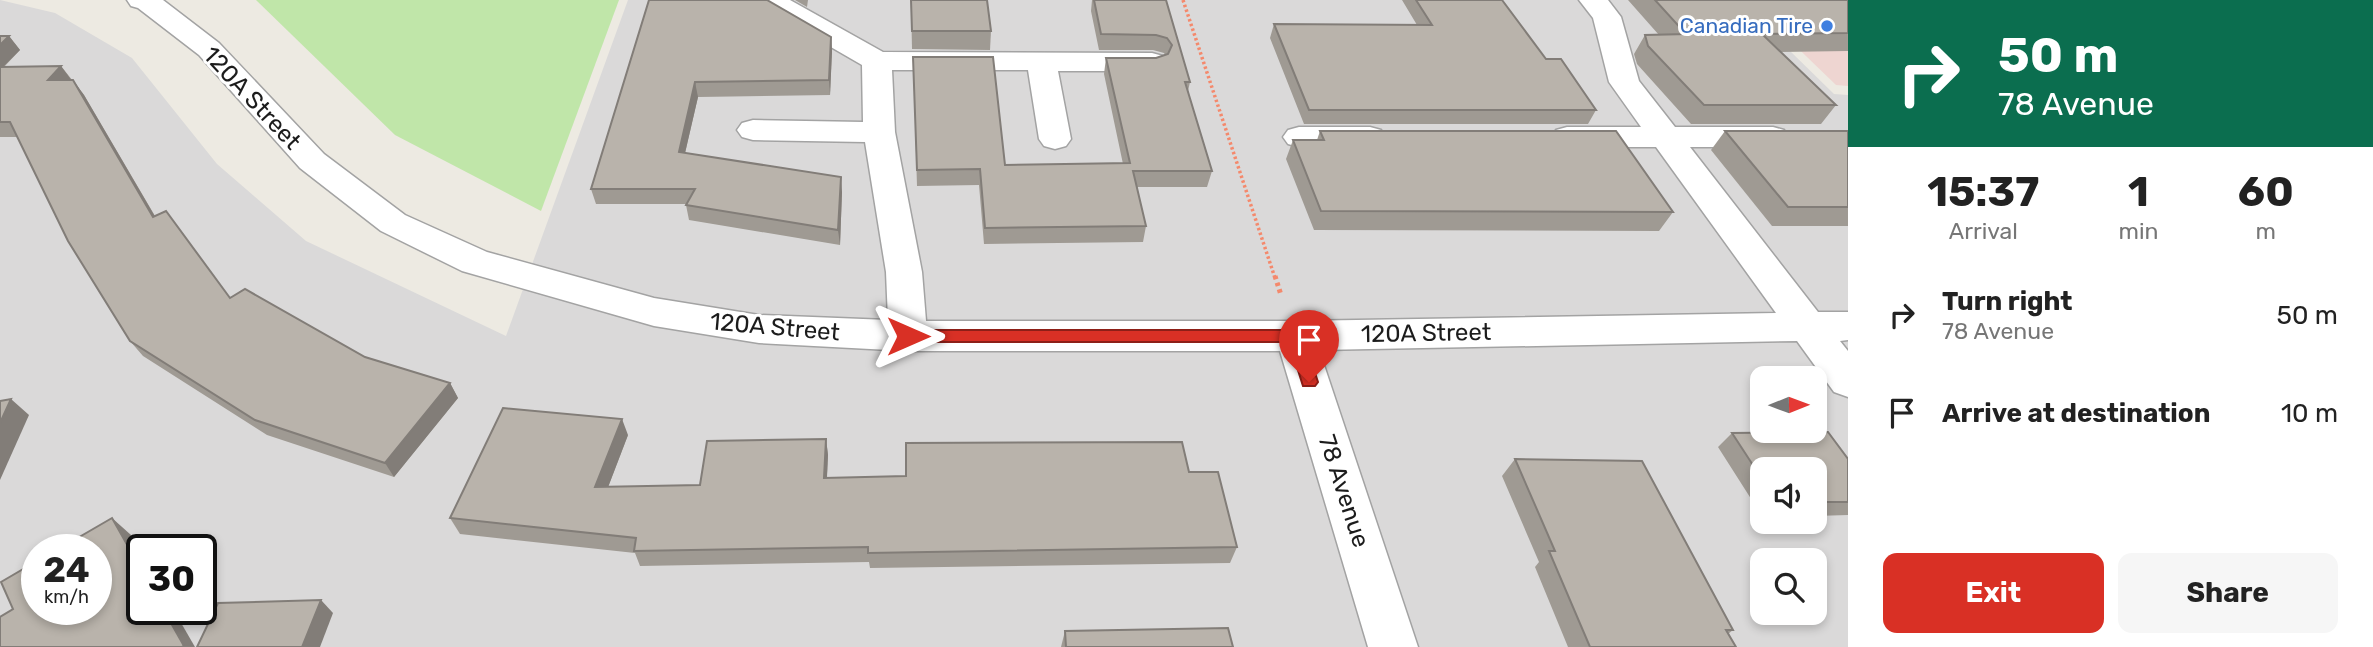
<!DOCTYPE html>
<html lang="en">
<head>
<meta charset="utf-8">
<style>
  :root { --surface:#fff; --page:#f6f6f6; --text:#222; --muted:#767676; --accent:#d93025 }
  body { margin:0; font-family:Rubik,sans-serif; background:var(--page); color:var(--text); height:100vh; display:flex; flex-direction:column; font-size:26px; white-space:nowrap }
  * { box-sizing:border-box; margin:0 }
  p { font-size:23px; color:var(--muted) }
  .icon { flex:none; width:38px; height:38px; fill:none; stroke:currentColor; stroke-width:2; stroke-linecap:round; stroke-linejoin:round }
  .map { position:relative; flex:1; overflow:hidden }
  .drawer { display:flex; flex-direction:column; background:var(--surface); width:525px }
  .drawer>* { flex:none }
  .hud { background:#0b6e4f; color:#fff; overflow:hidden }
  .needle { width:46px; rotate:89deg }
  .tools { position:absolute; left:1750px; top:366px; display:grid; gap:14px }
  .tools a { display:grid; place-items:center; width:77px; height:77px; border-radius:14px; background:var(--surface); box-shadow:0 4px 10px #0003; font-size:35px }
  .speed { position:absolute; left:21px; top:534px; display:flex; gap:14px; font-size:35px; font-weight:700; text-align:center }
  .speed>* { display:grid; place-content:center; width:91px; height:91px; border-radius:50%; background:var(--surface); box-shadow:0 4px 10px #0003; line-height:1 }
  .speed small { font-size:18px; font-weight:400 }
  .speed .limit { border:4px solid #111; border-radius:10px; background:#fff; color:#111 }
  .pin { position:absolute; display:grid; place-items:center; width:60px; height:60px; color:#fff; margin:-72px -30px; border-radius:50% 50% 50% 0; rotate:-45deg; box-shadow:0 0 7px #0007 }
  .pin .icon { rotate:45deg }
  .me { position:absolute; width:77px; margin:-38px; rotate:90deg; stroke-linejoin:round; filter:drop-shadow(0 0 5px #0008) }
  .turn { display:flex; align-items:center; gap:24px; height:147px; padding:0 35px; font-size:32px }
  .turn .icon { width:91px; height:91px; stroke-width:2.5 }
  .turn b { display:block; font-size:49px; line-height:60px }
  .eta { display:flex; justify-content:space-evenly; align-items:center; height:119px; text-align:center }
  .eta b { font-size:42px; font-weight:700; line-height:49px }
  .cta { display:flex; gap:14px; margin-top:auto; padding:14px 35px }
  .cta a { flex:1; height:80px; border-radius:14px; background:var(--accent); color:#fff; font-size:28px; font-weight:700; line-height:80px; text-align:center }
  .cta a+a { background:var(--page); color:var(--text) }
  ul { padding:0; list-style:none }
  li { display:flex; align-items:center; gap:21px; height:98px; padding:0 35px }
  li div { flex:1 }
  li b { display:block; font-size:26px }
  li em { font-style:normal }
  main { display:flex; flex:1; min-height:0 }
  .map>svg:first-child { display:block }
  .residential { fill:#dad9d9; fill-rule:evenodd }
  .commercial { fill:#eed5d1 }
  .grass { fill:#c0e6a9 }
  .lines { fill:none; stroke-linecap:round; stroke-linejoin:round }
  .minor-casing { stroke:#a3a3a3; stroke-width:3 }
  .path-far1 { stroke:#f4896c; stroke-width:3.5; stroke-dasharray:2.5 2.5; stroke-linecap:butt }
  .path { stroke:#f4896c; stroke-width:5; stroke-dasharray:3.5 3.5; stroke-linecap:butt }
  .minor { fill:#fff; fill-rule:evenodd }
  .wall { fill:#9f9a93 }
  .shaded-wall { fill:#827d78 }
  .building { fill:#b9b3ab; stroke:#827d78; stroke-width:2 }
  .route { fill:#d93025; stroke:#8d1f18; stroke-width:2 }
  .shop-dot { fill:#3f7fe0; stroke:#fff; stroke-width:2.5 }
  .labels { text-anchor:middle; stroke-width:6; stroke-linejoin:round; paint-order:stroke }
  .far-shop-label { font-size:21px; fill:#366cbe; stroke:#fff; text-anchor:end }
  .street-label { font-size:24px; fill:#1c1c1c; stroke:#fff }
</style>
</head>
<body>
<main>
<div class="map">
<svg width="1848" height="647" viewBox="0 0 1848 647">
  <rect width="100%" height="100%" fill="#edeae2"/>
  <!-- residential -->
  <path class="residential" d="M0,0L55,13L132,58L217,164L306,241L506,336L628,0H1738L1834,94L1848,95V647H0ZM1762,378H1815V430H1762ZM1762,469H1815V522H1762ZM37,550H96V609H37ZM142,550H201V609H142ZM1762,560H1815V612H1762Z"/>
  <!-- commercial -->
  <polygon class="commercial" points="1748,0 1848,0 1848,86 1836,85"/>
  <!-- grass -->
  <polygon class="grass" points="256,0 619,0 541,211 395,135"/>
  <g class="lines">
    <!-- minor casing -->
    <g class="minor-casing">
      <g id="minor">
        <polygon points="127,0 163,0 219,43 324,154 405,215 487,252 654,298 759,315 888,320 886,272 865,142 753,140 742,137 737,130 742,123 753,120 863,122 862,65 760,6 756,0 790,0 883,52 1152,53 1163,56 1167,62 1163,68 1152,71 1058,71 1071,139 1066,146 1055,149 1044,146 1039,139 1028,70 892,70 895,132 922,272 926,321 1295,321 1776,313 1656,147 1567,147 1556,144 1551,137 1556,130 1567,127 1641,127 1609,82 1593,18 1579,0 1608,0 1621,17 1639,81 1675,127 1773,127 1784,130 1789,137 1784,144 1773,147 1690,147 1818,312 1848,312 1848,340 1840,341 1848,351 1848,397 1834,392 1797,341 1319,350 1418,647 1368,647 1280,351 908,351 759,343 654,326 462,271 381,231 300,168 199,55 138,8 131,6"/>
        <polygon points="1299,127 1370,127 1381,130 1386,137 1381,144 1370,147 1299,147 1288,144 1283,137 1288,130"/>
      </g>
    </g>
    <!-- path-far1 -->
    <polyline class="path-far1" points="1183,0 1275,278"/>
    <!-- path -->
    <polyline class="path" points="1275,276 1281,295"/>
    <!-- minor -->
    <use href="#minor" class="minor"/>
  </g>
  <!-- wall -->
  <g class="wall">
    <polygon points="649,0 831,37 832,51 830,95 698,97 685,153 842,192 840,245 689,220 686,205 687,204 596,204 591,189"/>
    <polygon points="795,0 808,0 807,7"/>
    <polygon points="911,0 991,31 990,50 912,49"/>
    <polygon points="1092,0 1166,0 1190,82 1188,91 1212,171 1207,187 1137,187 1146,226 1143,242 984,244 979,185 917,186 913,57 1005,165 1123,164 1104,74 1106,58 1156,58 1165,55 1164,53 1153,50 1099,50 1091,11"/>
    <polygon points="1402,0 1502,0 1546,59 1596,110 1588,124 1304,124 1270,38 1274,24 1417,25"/>
    <polygon points="1628,0 1848,0 1848,51 1780,52 1836,105 1821,124 1691,124 1637,64 1634,54 1645,35 1659,35"/>
    <polygon points="0,36 9,36 20,50 4,67 61,66 84,95 155,216 230,298 365,357 450,383 458,398 394,477 267,435 143,356 130,341 17,137 0,137"/>
    <polygon points="1320,131 1673,212 1659,231 1314,230 1286,159 1293,140 1317,140"/>
    <polygon points="1725,131 1848,131 1848,226 1772,226 1711,150"/>
    <polygon points="1732,433 1848,459 1848,515 1815,516 1815,469 1762,469 1762,516 1718,447"/>
    <polygon points="628,435 608,487 700,485 826,439 828,455 827,478 1189,472 1237,547 1230,563 870,568 869,562 640,566 635,553 460,534 450,518"/>
    <polygon points="1515,459 1733,630 1728,634 1736,647 1568,647 1535,567 1539,562 1502,476"/>
    <polygon points="1065,631 1233,647 1061,647"/>
  </g>
  <!-- shaded-wall -->
  <g class="shaded-wall">
    <polygon points="9,36 20,50 0,70 0,45"/>
    <polygon points="831,37 832,51 830,95 829,80"/>
    <polygon points="61,66 72,81 48,80"/>
    <polygon points="73,80 84,95 164,232 153,217"/>
    <polygon points="695,82 698,97 682,166 679,152"/>
    <polygon points="841,177 842,192 840,245 838,230"/>
    <polygon points="450,383 458,398 394,477 385,463"/>
    <polygon points="11,399 29,415 0,480 0,423"/>
    <polygon points="622,419 628,435 602,503 595,487"/>
    <polygon points="826,439 828,455 826,494 824,478"/>
    <polygon points="112,518 131,535 142,554 142,571"/>
    <polygon points="321,600 333,613 320,647 302,647"/>
    <polygon points="163,609 173,609 195,647 182,647"/>
  </g>
  <!-- building -->
  <g class="building">
    <polygon points="649,0 767,0 831,37 829,80 695,82 679,152 841,177 838,230 686,205 695,189 591,189"/>
    <polygon points="911,0 987,0 991,31 912,31"/>
    <polygon points="1094,0 1166,0 1190,82 1185,82 1212,171 1133,171 1146,226 985,228 980,169 917,170 913,57 993,57 1005,165 1130,163 1106,58 1156,58 1168,54 1172,45 1167,38 1156,35 1101,34"/>
    <polygon points="1416,0 1502,0 1546,59 1561,59 1596,110 1309,110 1274,24 1432,25"/>
    <polygon points="1655,0 1848,0 1848,33 1762,34 1836,105 1704,105 1648,46 1645,35 1686,34"/>
    <polygon points="0,36 9,36 0,45"/>
    <polygon points="61,66 48,80 73,80 153,217 166,211 230,298 245,289 365,357 450,383 385,463 255,420 130,341 68,241 10,122 0,122 0,67"/>
    <polygon points="1320,131 1616,131 1673,212 1321,211 1293,140 1324,140"/>
    <polygon points="1725,131 1848,131 1848,207 1788,207"/>
    <polygon points="11,399 0,423 0,401"/>
    <polygon points="503,408 622,419 595,487 700,485 707,441 826,439 824,478 906,476 906,443 1182,442 1189,472 1218,472 1237,547 868,553 868,547 634,551 636,538 450,518"/>
    <polygon points="1828,432 1848,459 1848,502 1815,502 1815,469 1762,469 1762,479 1732,433"/>
    <polygon points="1515,459 1642,461 1733,630 1726,630 1736,647 1590,647 1549,551 1555,551"/>
    <polygon points="112,518 142,571 142,609 163,609 184,646 182,647 0,647 0,617 13,609 1,582 37,561 37,609 96,609 96,550 57,550"/>
    <polygon points="321,600 302,647 197,647 218,603"/>
    <polygon points="1228,628 1233,647 1066,647 1065,631"/>
  </g>
  <!-- route -->
  <polygon class="route" points="908,330 1295,330 1303,336 1318,382 1315,386 1303,386 1289,342 908,342 900,336"/>
  <!-- markers -->
  <circle class="shop-dot" cx="1827" cy="26" r="7"/>
  <g class="labels">
    <!-- far-shop labels -->
    <g class="far-shop-label">
      <text x="1813" y="33">Canadian Tire</text>
    </g>
    <!-- street labels -->
    <g class="street-label">
      <text transform="translate(252 98) rotate(47)" y="8">120A Street</text>
      <text transform="translate(775 327) rotate(5)" y="8">120A Street</text>
      <text transform="translate(1426 333) rotate(-1)" y="8">120A Street</text>
      <text transform="translate(1344 491) rotate(72)" y="8">78 Avenue</text>
    </g>
  </g>
</svg>
<div class="tools">
<a><svg class="needle" viewBox="-14 -14 28 28"><path d="M0-13l5 13h-10z" fill="#e53935"/><path d="M0 13l5-13h-10z" fill="#767676"/></svg></a>
<a><svg class="icon" aria-label="sound" viewBox="0 0 24 24"><path d="M4 9h4l5-4v14l-5-4H4zM17 9q2 3 0 6"/></svg></a>
<a><svg class="icon" aria-label="search" viewBox="0 0 24 24"><circle cx="10" cy="10" r="6"/><path d="M15 15l6 6"/></svg></a>
</div>
<div class="speed"><div>24<small>km/h</small></div><div class="limit">30</div></div>
<div class="pin" style="left:1309px;top:382px;background:#d93025"><svg class="icon" aria-label="arrive" viewBox="0 0 24 24"><path d="M6 21V4h12l-3 4 3 4H6"/></svg></div>
<svg class="me" style="left:908px;top:336px" viewBox="-20 -20 40 40"><path d="M0-17L14 15 0 8-14 15z" fill="#d93025" stroke="#fff" stroke-width="4"/></svg>
</div>
<section class="drawer">
<div class="hud">
<div class="turn"><svg class="icon" aria-label="right" viewBox="0 0 24 24"><path d="M7 20v-9h11M14 6l5 5-5 5"/></svg><div><b>50 m</b>78 Avenue</div></div>
</div>
<div class="eta">
<div><b>15:37</b><p>Arrival</p></div>
<div><b>1</b><p>min</p></div>
<div><b>60</b><p>m</p></div>
</div>
<ul>
<li><svg class="icon" aria-label="right" viewBox="0 0 24 24"><path d="M7 20v-9h11M14 6l5 5-5 5"/></svg><div><b>Turn right</b><p>78 Avenue</p></div><em>50 m</em></li>
<li><svg class="icon" aria-label="arrive" viewBox="0 0 24 24"><path d="M6 21V4h12l-3 4 3 4H6"/></svg><div><b>Arrive at destination</b></div><em>10 m</em></li>
</ul>
<div class="cta"><a>Exit</a><a>Share</a></div>
</section>
</main>
</body>
</html>
